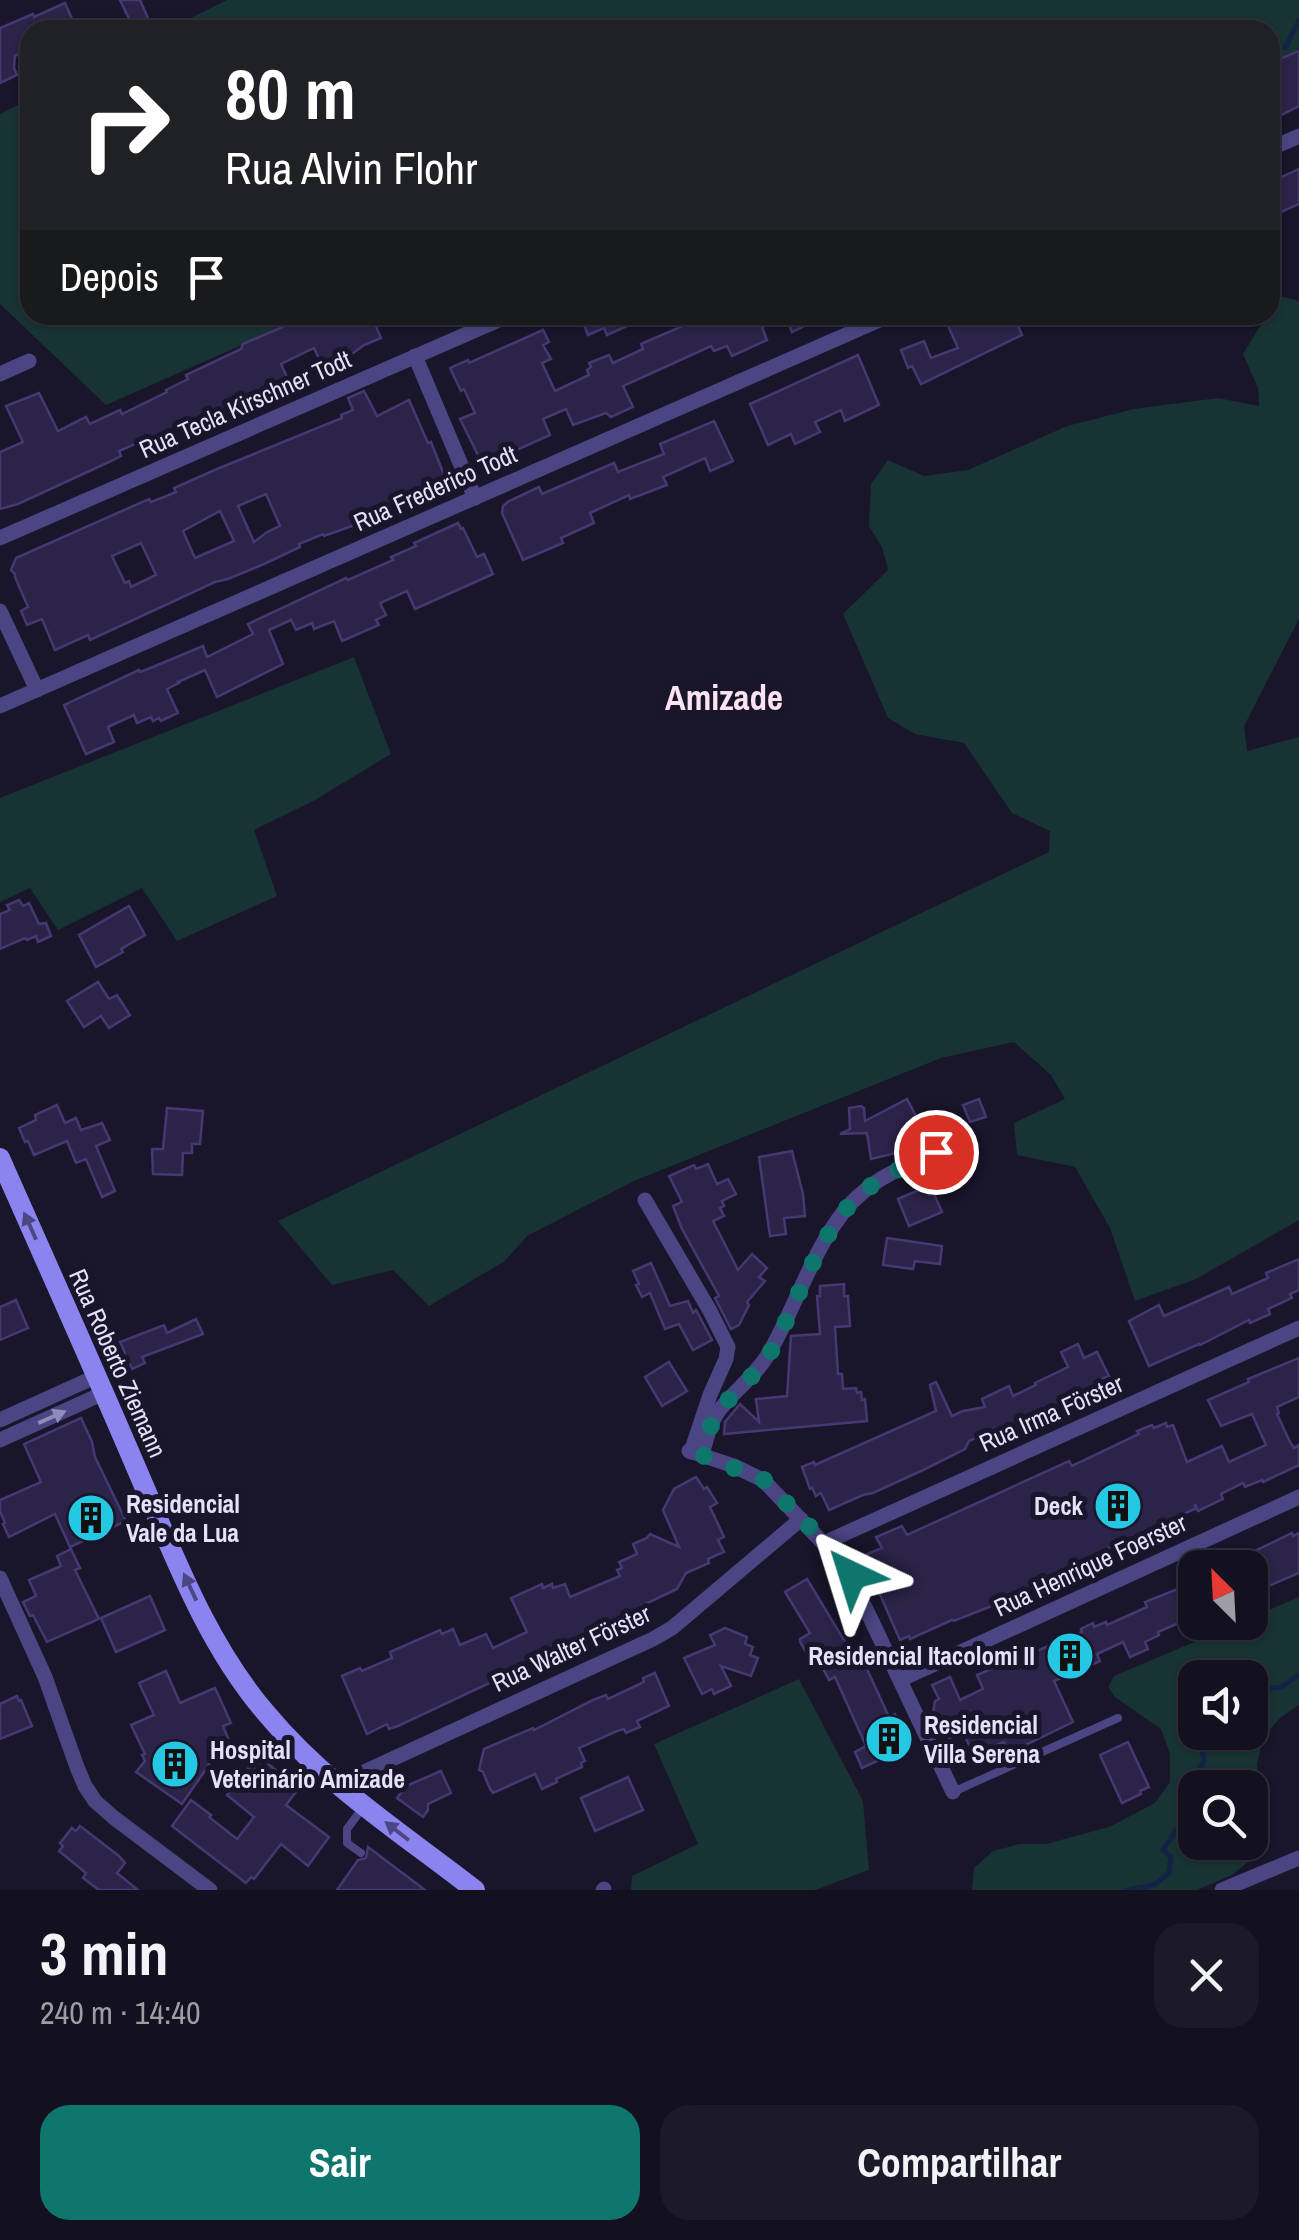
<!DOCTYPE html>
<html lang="pt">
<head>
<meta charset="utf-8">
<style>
  :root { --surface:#131020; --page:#1c1929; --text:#f1f3f6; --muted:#9d9da5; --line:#32303e; --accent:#0f766e }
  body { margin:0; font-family:"Archivo Narrow",sans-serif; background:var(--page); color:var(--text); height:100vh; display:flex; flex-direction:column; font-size:38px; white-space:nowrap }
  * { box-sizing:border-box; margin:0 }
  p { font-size:32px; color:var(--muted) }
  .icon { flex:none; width:55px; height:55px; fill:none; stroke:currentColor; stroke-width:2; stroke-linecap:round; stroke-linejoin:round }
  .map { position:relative; height:1890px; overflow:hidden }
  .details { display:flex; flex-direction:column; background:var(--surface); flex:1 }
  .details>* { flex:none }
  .banner { position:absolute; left:20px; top:20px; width:1260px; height:305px; border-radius:30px; box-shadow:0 2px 8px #0004,0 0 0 2px var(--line); background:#202124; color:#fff; overflow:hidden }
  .needle { width:65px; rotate:336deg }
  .buttons { position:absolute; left:1178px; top:1550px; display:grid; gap:20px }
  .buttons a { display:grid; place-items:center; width:90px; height:90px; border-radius:20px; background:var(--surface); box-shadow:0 2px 8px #0004,0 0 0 2px var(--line); font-size:50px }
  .pin { position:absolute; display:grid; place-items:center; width:85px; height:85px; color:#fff; margin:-42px; border:5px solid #fff; border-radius:50%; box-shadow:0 2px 10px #0007 }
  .me { position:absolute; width:110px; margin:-55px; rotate:319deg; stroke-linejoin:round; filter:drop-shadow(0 0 8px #0008) }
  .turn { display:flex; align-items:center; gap:35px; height:210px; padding:0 40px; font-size:45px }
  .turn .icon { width:130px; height:130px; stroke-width:2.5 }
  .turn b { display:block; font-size:70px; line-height:85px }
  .then { display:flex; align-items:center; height:95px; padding:0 40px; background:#0003; gap:20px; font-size:38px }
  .round { display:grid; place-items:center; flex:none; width:105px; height:105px; border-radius:30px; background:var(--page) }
  .overview { display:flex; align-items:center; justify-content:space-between; height:170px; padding:0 40px }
  h1 { font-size:60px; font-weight:800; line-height:75px }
  .cta { display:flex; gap:20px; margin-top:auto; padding:20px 40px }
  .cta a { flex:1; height:115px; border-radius:30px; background:var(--accent); color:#fff; font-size:40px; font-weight:800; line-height:115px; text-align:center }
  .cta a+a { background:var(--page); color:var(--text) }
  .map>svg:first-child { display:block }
  .green { fill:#183333; fill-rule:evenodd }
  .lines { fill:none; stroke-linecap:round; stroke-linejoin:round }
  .stream { stroke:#132345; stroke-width:5 }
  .building { fill:#2c2348; stroke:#463872; stroke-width:2.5; fill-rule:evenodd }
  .lane { stroke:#4b4683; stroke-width:8 }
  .street { stroke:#4b4683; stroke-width:15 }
  .secondary { stroke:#8b84ef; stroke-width:20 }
  .oneway { fill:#4c4783 }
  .oneway2 { fill:#908cb9 }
  .route { stroke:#0f766e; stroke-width:18; stroke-dasharray:0 32.4 }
  .labels { text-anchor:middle; stroke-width:10; stroke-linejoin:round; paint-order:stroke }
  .street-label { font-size:25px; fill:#e5e1fb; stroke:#19152a }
  .poi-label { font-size:25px; font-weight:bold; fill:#e5e1fb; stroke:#19152a; text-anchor:start }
  .district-label { font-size:35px; font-weight:bold; fill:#fbe3f2; stroke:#19152a }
</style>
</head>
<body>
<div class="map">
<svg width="1299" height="1890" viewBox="0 0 1299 1890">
  <rect width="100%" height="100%" fill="#19152a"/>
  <!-- green -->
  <g class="green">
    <polygon points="227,0 1299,0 1299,51 1270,64 1270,30 167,30"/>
    <polygon points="30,99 30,315 310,315 106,405 0,304 0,114"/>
    <polygon points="1279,296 1299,301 1299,619 1244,726 1247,751 1299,737 1299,1220 1196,1279 1135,1301 1110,1228 1075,1167 1017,1155 1014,1123 1065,1099 1051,1075 1014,1042 941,1058 634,1181 527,1236 505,1261 429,1306 393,1270 332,1285 278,1221 1049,852 1050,831 1012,813 964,743 915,734 888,718 843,614 888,570 882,547 869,526 871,484 888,460 924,476 968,470 1067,426 1134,409 1218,398 1259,406 1258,388 1243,354 1267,315 1270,315 1270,310"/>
    <polygon points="354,657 391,754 315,800 254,830 277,896 177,941 142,888 58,930 30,888 0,902 0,798"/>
    <path d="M1299,1597V1705L1280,1718L1263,1738L1257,1764L1264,1808L1265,1835L1252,1859L1232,1875L1197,1890H972L974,1868L993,1851L1020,1844H1046L1109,1827L1155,1803L1170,1782V1754L1161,1729L1115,1697L1108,1687L1114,1676L1239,1623L1250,1622V1618ZM1195,1678H1250V1732H1195ZM1195,1788H1250V1842H1195Z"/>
    <polygon points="799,1679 863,1801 869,1870 815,1890 631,1890 632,1876 698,1844 654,1744"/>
  </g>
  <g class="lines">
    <!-- stream -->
    <g class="stream">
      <polyline points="1285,48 1299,21"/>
      <polyline points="1250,1698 1265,1689 1281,1687 1299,1675"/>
      <polyline points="1196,1788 1196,1775 1204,1761 1199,1732"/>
      <polyline points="1127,1890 1154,1885 1169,1873 1171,1857 1163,1850 1195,1802"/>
    </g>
  </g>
  <!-- building -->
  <g class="building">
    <polygon points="120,0 140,0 148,18 132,25"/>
    <polygon points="65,3 77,30 30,30 30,48 15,56 14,68 17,75 0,83 0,28 33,14 34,17"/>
    <polygon points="1299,51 1299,106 1277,117 1276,115 1270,117 1270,63"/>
    <polygon points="1299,169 1299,204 1270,217 1270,182"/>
    <polygon points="297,315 371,315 381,338 364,345 352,354 329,362 328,360 321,363 314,348 281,364 289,382 270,390 269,389 262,391 148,443 143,443 142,441 119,451 121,456 109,462 18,504 0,509 0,452 23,442 6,406 39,393 58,431 86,417 90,424 120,410 122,414 167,392 166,390 188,379 186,375 241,349 243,344 299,320"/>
    <polygon points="580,315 633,315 624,319 627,326 607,335 604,328 588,335"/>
    <polygon points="697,315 827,315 792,332 786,317 762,327 767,340 732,356 727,346 714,351 711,346 654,372 623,386 633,407 611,417 606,413 573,425 566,409 543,419 550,435 483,465 460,419 475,413 464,389 461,391 450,368 468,360 469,363 543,330 549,342 543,345 551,359 542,363 555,391 589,375 587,370 591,367 589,363 609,355 613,363 643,349 641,344 699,319"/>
    <polygon points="953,315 1013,315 1022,335 921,384 912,366 908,368 901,350 924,341 931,358 958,348 945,319"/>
    <polygon points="858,355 879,405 845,421 841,410 815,422 820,432 795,444 791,434 768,445 750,404"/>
    <path d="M364,391L377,416L409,400L428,443L431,442L447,482L420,494L419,493L355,525L324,536L323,534L299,544L300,547L264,564L228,579L215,582L90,640L88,635L55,650L42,619L27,625L21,611L28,607L15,577V574L11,570L16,558L149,499L151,502L164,497L176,492L174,488L217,469L342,418L341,415L353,410L348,398ZM266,494L280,526L267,532L254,542L238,506ZM220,511L234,541L195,558L183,531ZM141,543L156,575L131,587L129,581L125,583L112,556Z"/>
    <polygon points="714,421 733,461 710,471 705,458 663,477 667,485 630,499 629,495 590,513 594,523 561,538 563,543 523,560 502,513 503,506 509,501 539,487 542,494 614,463 618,472 664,454 660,444"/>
    <polygon points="458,523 461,529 463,528 477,557 484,554 493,574 415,609 407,591 380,603 386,615 376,620 379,625 342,641 334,621 314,629 312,623 296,630 291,620 269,630 283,664 217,697 205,670 178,682 179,683 167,689 178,713 161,721 159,718 153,721 151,717 137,723 134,715 108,727 114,742 86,754 64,705 139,670 140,672 153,667 203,646 207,657 253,634 248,624 346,578 348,580 393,560 391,557 416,546 414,543"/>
    <polygon points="19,900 23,906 29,903 39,924 46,923 51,936 38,942 36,936 27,940 25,938 0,949 0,914 10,910 7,905"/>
    <polygon points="129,906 145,935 121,949 123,952 96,967 79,935"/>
    <polygon points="98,982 109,999 117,995 130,1015 109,1028 101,1016 84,1027 67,1001"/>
    <polygon points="907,1099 928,1139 900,1152 871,1159 867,1133 840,1134 850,1129 849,1108 861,1106 864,1108 865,1121"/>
    <polygon points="979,1099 986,1117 970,1122 963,1105"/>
    <polygon points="57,1105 65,1123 76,1118 81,1130 102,1123 110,1140 96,1146 115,1191 102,1197 86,1159 76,1163 67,1141 34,1155 28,1141 25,1142 19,1128 36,1120 35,1115"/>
    <polygon points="167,1108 203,1111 200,1144 192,1144 192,1153 183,1153 182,1175 153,1174 152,1149 163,1149"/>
    <polygon points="792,1151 803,1194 805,1216 784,1218 786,1234 770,1236 759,1157"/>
    <polygon points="708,1164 717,1184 728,1179 736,1194 722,1201 724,1206 720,1208 724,1216 713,1221 738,1270 752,1254 767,1268 759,1277 765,1281 747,1302 749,1305 739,1325 731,1329 715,1298 719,1296 682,1229 673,1206 682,1202 669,1176 694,1165 696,1169"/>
    <polygon points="926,1187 929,1195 934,1194 942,1212 909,1226 898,1199"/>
    <polygon points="887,1238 942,1246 940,1264 915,1261 913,1269 883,1265"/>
    <polygon points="1299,1259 1299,1290 1290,1294 1292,1298 1268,1309 1270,1314 1250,1323 1249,1320 1200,1345 1199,1344 1149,1366 1129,1321 1159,1305 1164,1316 1229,1287 1232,1294 1268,1278 1266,1273"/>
    <polygon points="651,1263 670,1306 688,1301 693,1313 696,1310 712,1340 693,1350 679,1324 665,1329 650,1293 642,1297 636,1285 639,1284 633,1271"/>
    <polygon points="844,1284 844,1296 848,1296 850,1326 835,1327 838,1374 842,1374 843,1389 856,1388 857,1393 861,1392 862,1400 865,1399 867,1421 724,1434 725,1422 740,1404 759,1422 756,1399 787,1396 791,1336 820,1334 817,1296 820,1296 820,1286"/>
    <polygon points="16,1300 28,1328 0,1340 0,1307"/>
    <polygon points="196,1319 203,1334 142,1357 145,1363 132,1369 120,1342 164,1325 167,1333"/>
    <polygon points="1078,1344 1084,1358 1097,1352 1109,1376 1099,1380 1101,1386 1096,1390 1014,1427 1016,1430 999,1437 995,1429 969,1441 965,1449 921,1471 873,1493 863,1495 829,1510 821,1493 816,1496 812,1488 810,1489 802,1467 814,1462 815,1465 936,1411 930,1385 936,1382 952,1416 963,1411 985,1407 982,1399 1009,1386 1013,1396 1036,1385 1035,1383 1068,1367 1061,1352"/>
    <polygon points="1299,1358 1299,1397 1277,1407 1279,1413 1277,1414 1290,1442 1294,1448 1299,1445 1299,1465 1263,1482 1262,1480 1245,1487 1243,1483 1221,1494 1223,1499 1198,1511 1195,1504 1195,1509 1174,1518 1171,1527 1160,1523 1157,1529 1130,1542 1129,1539 1109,1548 1106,1557 1067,1576 1066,1573 1051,1581 1051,1579 1012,1598 954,1621 952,1620 910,1639 909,1636 900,1640 863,1556 882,1548 876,1537 902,1526 907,1535 1069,1461 1072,1466 1139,1434 1137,1431 1152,1425 1154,1428 1166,1423 1167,1427 1173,1425 1187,1462 1222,1446 1229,1462 1266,1445 1252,1414 1221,1426 1208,1400 1249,1382 1248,1379"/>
    <polygon points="669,1362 687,1391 662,1406 645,1377"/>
    <polygon points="81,1418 92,1442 95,1457 126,1521 70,1547 55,1514 9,1537 3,1524 5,1523 0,1511 0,1500 41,1482 24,1444"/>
    <polygon points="696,1477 704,1489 707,1487 717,1503 710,1507 724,1537 718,1540 724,1552 708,1559 709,1563 686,1573 677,1589 641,1606 644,1613 570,1646 571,1648 538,1666 540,1670 516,1681 511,1673 398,1726 389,1729 387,1724 367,1734 342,1676 360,1668 362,1671 392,1658 390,1652 440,1630 442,1634 453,1629 460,1645 486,1634 493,1648 527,1632 511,1598 542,1584 543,1588 552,1584 553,1588 565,1584 570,1597 620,1576 617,1570 622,1568 619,1562 637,1554 633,1544 647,1538 650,1534 679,1547 663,1510 674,1489"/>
    <polygon points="1292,1533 1293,1536 1299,1533 1299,1573 1264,1588 1261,1580 1250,1585 1250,1568 1220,1568"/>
    <polygon points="71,1549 80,1568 75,1570 99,1619 47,1642 33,1615 30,1616 23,1602 36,1596 29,1580 61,1566 57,1556"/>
    <polygon points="807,1579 856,1660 862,1658 889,1717 895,1714 910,1746 862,1768 855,1752 866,1746 835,1677 829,1680 819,1661 816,1663 807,1654 800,1642 800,1639 810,1633 785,1592"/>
    <polygon points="1195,1582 1195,1616 1158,1632 1159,1635 1145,1642 1148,1649 1130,1657 1123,1642 1097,1654 1100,1661 1054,1681 1073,1722 1009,1753 1004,1742 973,1754 963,1732 949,1738 946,1731 942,1733 933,1713 935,1701 939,1699 932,1685 950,1677 960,1700 983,1689 977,1675 998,1666 1008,1667 1039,1650 1082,1632 1081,1629 1093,1623 1094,1627 1106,1622 1107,1625 1147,1607 1145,1602"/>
    <polygon points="150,1596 165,1630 116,1652 101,1618"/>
    <polygon points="725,1628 747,1637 745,1644 753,1647 750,1655 758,1658 751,1676 721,1666 731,1686 714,1694 712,1689 702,1694 684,1658 715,1645 710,1635"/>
    <polygon points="166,1671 180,1703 215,1688 231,1723 223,1726 228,1738 210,1746 217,1753 182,1804 136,1772 145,1761 142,1755 145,1754 131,1725 154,1715 139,1683"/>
    <polygon points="655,1673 669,1706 637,1721 640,1727 626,1733 624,1729 617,1731 579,1748 585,1761 581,1763 582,1767 556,1779 557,1782 542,1789 535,1774 493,1793 490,1789 483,1772 479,1770 484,1749 533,1728 534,1730 593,1700 606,1695 608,1699 644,1682 643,1678"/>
    <polygon points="17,1696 19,1701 21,1700 32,1726 0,1739 0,1704"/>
    <polygon points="1128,1742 1149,1787 1140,1791 1141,1794 1122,1803 1100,1755"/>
    <polygon points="258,1756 299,1788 286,1805 329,1837 308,1866 281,1844 254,1879 251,1877 246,1883 172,1826 191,1800 211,1815 209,1817 237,1839 254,1817 227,1795"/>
    <polygon points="441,1771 451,1793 428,1804 428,1810 423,1817 397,1798 406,1786"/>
    <polygon points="628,1777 643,1810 595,1831 581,1798"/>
    <polygon points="80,1826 119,1856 125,1863 117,1873 138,1890 99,1890 83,1878 86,1873 59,1851 63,1846 60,1843 72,1828 76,1831"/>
    <polygon points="368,1847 425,1890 337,1890 358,1860 366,1858"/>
  </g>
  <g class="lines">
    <!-- lane -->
    <g class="lane">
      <polyline points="953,1792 1118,1718"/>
      <polyline points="361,1853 347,1843 347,1829 364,1806"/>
    </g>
    <!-- street -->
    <g class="street">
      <polyline points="1270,149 1299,136"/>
      <polyline points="415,356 475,498"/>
      <polyline points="0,374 29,361"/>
      <polyline points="0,538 510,315"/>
      <polyline points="0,611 37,690"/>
      <polyline points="0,706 891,315"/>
      <polyline points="645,1200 710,1311 728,1347 726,1359 710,1395 691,1452"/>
      <polyline points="0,1420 97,1376"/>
      <polyline points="0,1440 104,1393"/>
      <polyline points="689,1451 734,1466 763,1480 846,1567 953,1792"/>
      <path d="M702,1455C706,1441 709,1424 718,1412C733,1391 756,1376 769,1353C797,1306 819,1228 862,1193C883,1174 911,1164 937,1152"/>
      <polyline points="824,1543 1299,1328"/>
      <polyline points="0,1578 45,1677 77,1767 85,1786 95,1801 113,1817 210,1890"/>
      <polyline points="902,1679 1299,1497"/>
      <polyline points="338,1784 653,1639 672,1628 801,1519"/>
      <polyline points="603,1890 604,1889"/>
      <polyline points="1222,1890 1299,1858"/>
    </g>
    <!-- secondary -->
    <path class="secondary" d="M0,1158C45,1260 91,1362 135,1465C172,1550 205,1642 266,1713C325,1784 403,1834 475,1890"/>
  </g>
  <!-- one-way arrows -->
  <defs><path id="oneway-solid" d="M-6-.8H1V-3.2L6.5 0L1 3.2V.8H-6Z" transform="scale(2.5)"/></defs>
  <g class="oneway">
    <use href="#oneway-solid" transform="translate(30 1226) rotate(-114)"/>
    <use href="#oneway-solid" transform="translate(190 1587) rotate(-115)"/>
    <use href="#oneway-solid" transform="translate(397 1831) rotate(-142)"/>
  </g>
  <use class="oneway2" href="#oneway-solid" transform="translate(52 1417) rotate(-24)"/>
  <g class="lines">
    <!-- route -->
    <path class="route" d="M852,1575L840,1558L764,1480L702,1455C706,1441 710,1424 718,1412C734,1391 756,1376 770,1353C797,1306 819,1229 862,1193C884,1174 911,1164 936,1152"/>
  </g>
  <!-- icons -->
  <defs>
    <g id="building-disc" transform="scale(2.5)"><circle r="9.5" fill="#25c8e3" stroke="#19152a"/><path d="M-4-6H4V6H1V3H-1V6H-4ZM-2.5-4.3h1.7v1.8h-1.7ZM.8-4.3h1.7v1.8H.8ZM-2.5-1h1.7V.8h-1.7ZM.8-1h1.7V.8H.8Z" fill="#111"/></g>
  </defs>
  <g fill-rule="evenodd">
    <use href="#building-disc" x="1118" y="1506"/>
    <use href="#building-disc" x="91" y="1518"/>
    <use href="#building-disc" x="1070" y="1656"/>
    <use href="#building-disc" x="889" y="1739"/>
    <use href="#building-disc" x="175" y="1764"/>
  </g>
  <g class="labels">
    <!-- street labels -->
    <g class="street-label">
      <text transform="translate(245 404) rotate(-24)" y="9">Rua Tecla Kirschner Todt</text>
      <text transform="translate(435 488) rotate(-24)" y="9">Rua Frederico Todt</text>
      <text transform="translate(118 1363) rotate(66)" y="9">Rua Roberto Ziemann</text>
      <text transform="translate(1051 1413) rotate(-24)" y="9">Rua Irma Förster</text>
      <text transform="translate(1090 1565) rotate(-25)" y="9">Rua Henrique Foerster</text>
      <text transform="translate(571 1648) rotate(-25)" y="9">Rua Walter Förster</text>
    </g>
    <!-- poi labels -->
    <g class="poi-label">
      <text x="126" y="1513">Residencial<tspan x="126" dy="29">Vale da Lua</tspan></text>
      <text x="1083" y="1515" text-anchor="end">Deck</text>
      <text x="1035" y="1665" text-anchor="end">Residencial Itacolomi II</text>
      <text x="924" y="1734">Residencial<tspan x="924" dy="29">Villa Serena</tspan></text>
      <text x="210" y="1759">Hospital<tspan x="210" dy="29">Veterinário Amizade</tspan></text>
    </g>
    <!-- district labels -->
    <g class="district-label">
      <text x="724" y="710">Amizade</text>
    </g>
  </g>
</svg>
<div class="buttons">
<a><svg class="needle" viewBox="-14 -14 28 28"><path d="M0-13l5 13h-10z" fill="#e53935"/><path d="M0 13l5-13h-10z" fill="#9d9da5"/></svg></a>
<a><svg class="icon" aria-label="sound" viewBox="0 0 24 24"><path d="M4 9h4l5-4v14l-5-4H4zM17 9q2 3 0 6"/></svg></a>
<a><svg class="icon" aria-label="search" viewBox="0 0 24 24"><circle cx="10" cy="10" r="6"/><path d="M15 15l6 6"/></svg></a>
</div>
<div class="pin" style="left:936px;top:1152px;background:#d93025"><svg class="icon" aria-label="arrive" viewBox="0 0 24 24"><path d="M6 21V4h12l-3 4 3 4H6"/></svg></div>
<svg class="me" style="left:852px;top:1575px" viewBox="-20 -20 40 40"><path d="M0-17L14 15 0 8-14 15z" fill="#0f766e" stroke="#fff" stroke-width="4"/></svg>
<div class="banner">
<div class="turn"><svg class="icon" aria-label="right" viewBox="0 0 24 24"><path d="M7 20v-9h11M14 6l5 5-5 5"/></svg><div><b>80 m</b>Rua Alvin Flohr</div></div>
<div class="then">Depois<svg class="icon" aria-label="arrive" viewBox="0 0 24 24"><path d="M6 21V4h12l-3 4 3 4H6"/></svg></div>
</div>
</div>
<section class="details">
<div class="overview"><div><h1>3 min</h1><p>240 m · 14:40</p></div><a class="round"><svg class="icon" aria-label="close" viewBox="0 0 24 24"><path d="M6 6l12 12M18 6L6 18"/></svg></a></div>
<div class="cta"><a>Sair</a><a>Compartilhar</a></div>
</section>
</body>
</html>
